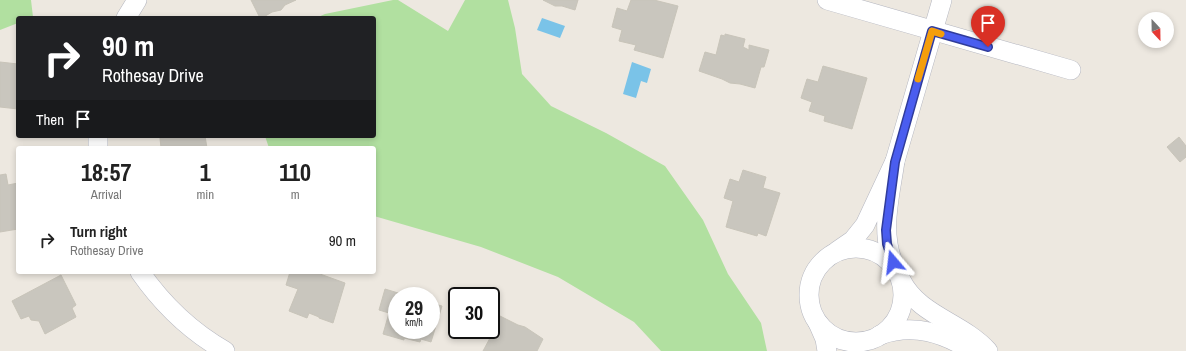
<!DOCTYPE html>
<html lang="en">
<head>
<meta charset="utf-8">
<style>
  :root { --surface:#fff; --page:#f2f2f2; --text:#222; --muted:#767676 }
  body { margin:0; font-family:"Archivo Narrow",sans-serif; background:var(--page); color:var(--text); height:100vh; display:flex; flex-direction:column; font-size:15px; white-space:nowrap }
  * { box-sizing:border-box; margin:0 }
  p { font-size:13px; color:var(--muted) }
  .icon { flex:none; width:22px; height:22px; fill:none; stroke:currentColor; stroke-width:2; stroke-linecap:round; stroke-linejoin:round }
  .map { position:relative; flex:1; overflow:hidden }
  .sheet { position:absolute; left:16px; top:146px; width:360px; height:128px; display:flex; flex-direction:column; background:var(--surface); border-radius:4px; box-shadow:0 2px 6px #0003 }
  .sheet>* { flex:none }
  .hud { position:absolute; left:16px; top:16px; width:360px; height:122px; border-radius:4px; box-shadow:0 2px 6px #0003; background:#202124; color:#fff; overflow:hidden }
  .needle { width:26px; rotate:158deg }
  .fabs { position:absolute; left:1138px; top:12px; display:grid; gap:8px }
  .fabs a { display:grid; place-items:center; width:36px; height:36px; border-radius:50%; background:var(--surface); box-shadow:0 2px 6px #0003; font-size:20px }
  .speed { position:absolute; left:388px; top:287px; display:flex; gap:8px; font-size:20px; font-weight:700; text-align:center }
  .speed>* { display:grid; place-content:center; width:52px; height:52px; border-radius:50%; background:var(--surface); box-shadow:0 2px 6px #0003; line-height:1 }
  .speed small { font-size:10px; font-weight:400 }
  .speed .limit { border:2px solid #111; border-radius:6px; background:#fff; color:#111 }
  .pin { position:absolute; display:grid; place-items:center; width:34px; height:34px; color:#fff; margin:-41px -17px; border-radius:50% 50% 50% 0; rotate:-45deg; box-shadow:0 0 4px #0007 }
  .pin .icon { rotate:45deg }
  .me { position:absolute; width:44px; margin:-22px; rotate:343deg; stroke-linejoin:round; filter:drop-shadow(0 0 3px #0008) }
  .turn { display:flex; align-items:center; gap:14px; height:84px; padding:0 20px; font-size:18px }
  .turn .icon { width:52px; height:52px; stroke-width:2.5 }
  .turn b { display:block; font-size:28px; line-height:34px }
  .then { display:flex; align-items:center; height:38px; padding:0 20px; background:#0003; gap:8px; font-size:15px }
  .eta { display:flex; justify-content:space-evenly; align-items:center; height:68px; text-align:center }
  .eta b { font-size:24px; font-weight:700; line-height:28px }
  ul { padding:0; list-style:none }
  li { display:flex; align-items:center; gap:12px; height:52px; padding:0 20px }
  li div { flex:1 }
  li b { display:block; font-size:15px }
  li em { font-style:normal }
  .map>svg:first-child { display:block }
  .green { fill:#b1e0a0 }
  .water { fill:#7ac3e8 }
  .building { fill:#c9c6be; stroke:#c8c4b9 }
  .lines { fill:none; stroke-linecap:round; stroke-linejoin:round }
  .minor-casing { stroke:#b3b5bf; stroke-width:20 }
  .minor { stroke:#fff; stroke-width:19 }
  .route-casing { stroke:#303c9b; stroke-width:10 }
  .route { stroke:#4a5def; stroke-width:7 }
  .slow { stroke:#f59e0b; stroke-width:7 }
</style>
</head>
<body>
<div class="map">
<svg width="1186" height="351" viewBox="0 0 1186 351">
  <rect width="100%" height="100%" fill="#ede8e0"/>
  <!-- green -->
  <g class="green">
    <polygon points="0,0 31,0 33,17 18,18 18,23 0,30"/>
    <polygon points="393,0 398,0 448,31 465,0 508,0 515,28 522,74 551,106 606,133 665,166 703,220 728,274 761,323 767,351 661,351 634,322 558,277 481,247 374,216 374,148 269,148 265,136 374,136 374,18 316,18 325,14"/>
  </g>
  <!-- water -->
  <g class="water">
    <polygon points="542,18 565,26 560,38 537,30"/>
    <polygon points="632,62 651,69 647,83 641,81 636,98 623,94"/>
  </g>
  <!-- building -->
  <g class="building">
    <polygon points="251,0 296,0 285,5 281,10 272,12 262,18 260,18"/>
    <polygon points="543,0 578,0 575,10 562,6 555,6"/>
    <polygon points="631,0 654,0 678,6 663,58 634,50 636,45 619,41 622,30 612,27 617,8 627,11"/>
    <polygon points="725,34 745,39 743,47 749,50 749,45 769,50 764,67 761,67 755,88 740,84 730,83 722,79 699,71 705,52 716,55 721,35 725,36"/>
    <polygon points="0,62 18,64 18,109 0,107"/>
    <polygon points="823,66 867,78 852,129 824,121 825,116 809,111 812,102 801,98 807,79 818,82"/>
    <polygon points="176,136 205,136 207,148 161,148 160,138"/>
    <polygon points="1179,137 1186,146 1186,157 1180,162 1167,147"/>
    <polygon points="743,170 766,177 763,188 780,193 766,236 758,233 757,236 726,227 733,201 724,198 730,179 739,182"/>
    <polygon points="6,174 8,185 18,183 18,229 0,232 0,175"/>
    <polygon points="290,272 321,272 320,274 345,283 333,323 319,318 319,317 309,313 307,318 289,311 298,289 286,285"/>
    <polygon points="61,275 76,305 72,308 76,317 45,334 39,321 31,320 29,316 21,319 12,301"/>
    <polygon points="385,289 408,296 397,296 397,330 431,330 431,303 442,306 431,342 421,339 420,342 404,338 404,340 383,334 389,313 379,310"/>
    <polygon points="492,312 518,325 525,327 543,339 537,351 483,351 490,338 481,333 483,330 491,330"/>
  </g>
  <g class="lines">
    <!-- minor casing -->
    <g class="minor-casing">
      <g id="minor">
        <polyline points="827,0 1071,70"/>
        <polyline points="126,18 137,0"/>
        <polyline points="98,136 98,148"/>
        <polyline points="895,161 942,0"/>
        <circle cx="856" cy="295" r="47"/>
        <path d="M837,251L853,240L865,225L895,161C890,197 879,233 895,267"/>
        <path d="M140,272C163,305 190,331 225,351"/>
        <path d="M901,280C919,316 962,322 988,351"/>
        <polyline points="818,323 825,339 827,351"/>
        <path d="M880,335C914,323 943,333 972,351"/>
      </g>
    </g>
    <!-- minor -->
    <use href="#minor" class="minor"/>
  </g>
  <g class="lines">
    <!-- route casing -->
    <g class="route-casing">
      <polyline id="route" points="893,262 887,244 886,230 895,162 932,31 988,47"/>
    </g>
    <!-- route -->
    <use href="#route" class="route"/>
    <!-- slow -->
    <polyline class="slow" points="918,79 932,31 941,34"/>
  </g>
</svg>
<div class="fabs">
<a><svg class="needle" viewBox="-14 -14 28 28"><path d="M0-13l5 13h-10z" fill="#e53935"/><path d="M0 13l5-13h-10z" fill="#767676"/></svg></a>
</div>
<div class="speed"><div>29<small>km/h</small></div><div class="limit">30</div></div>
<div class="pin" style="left:988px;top:47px;background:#d93025"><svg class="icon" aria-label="arrive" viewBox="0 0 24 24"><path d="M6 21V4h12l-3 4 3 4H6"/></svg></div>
<svg class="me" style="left:893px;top:262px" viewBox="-20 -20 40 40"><path d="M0-17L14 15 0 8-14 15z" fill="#4a5def" stroke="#fff" stroke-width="4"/></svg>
<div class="hud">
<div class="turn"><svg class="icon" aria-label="right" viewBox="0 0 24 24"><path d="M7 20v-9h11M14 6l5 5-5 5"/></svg><div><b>90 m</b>Rothesay Drive</div></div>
<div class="then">Then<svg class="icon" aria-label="arrive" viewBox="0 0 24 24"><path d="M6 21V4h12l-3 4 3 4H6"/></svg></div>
</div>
<section class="sheet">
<div class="eta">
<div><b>18:57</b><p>Arrival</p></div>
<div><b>1</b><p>min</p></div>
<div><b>110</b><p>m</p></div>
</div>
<ul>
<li><svg class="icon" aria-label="right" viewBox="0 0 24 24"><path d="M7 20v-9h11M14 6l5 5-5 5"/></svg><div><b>Turn right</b><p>Rothesay Drive</p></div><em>90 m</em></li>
</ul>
</section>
</div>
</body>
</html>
